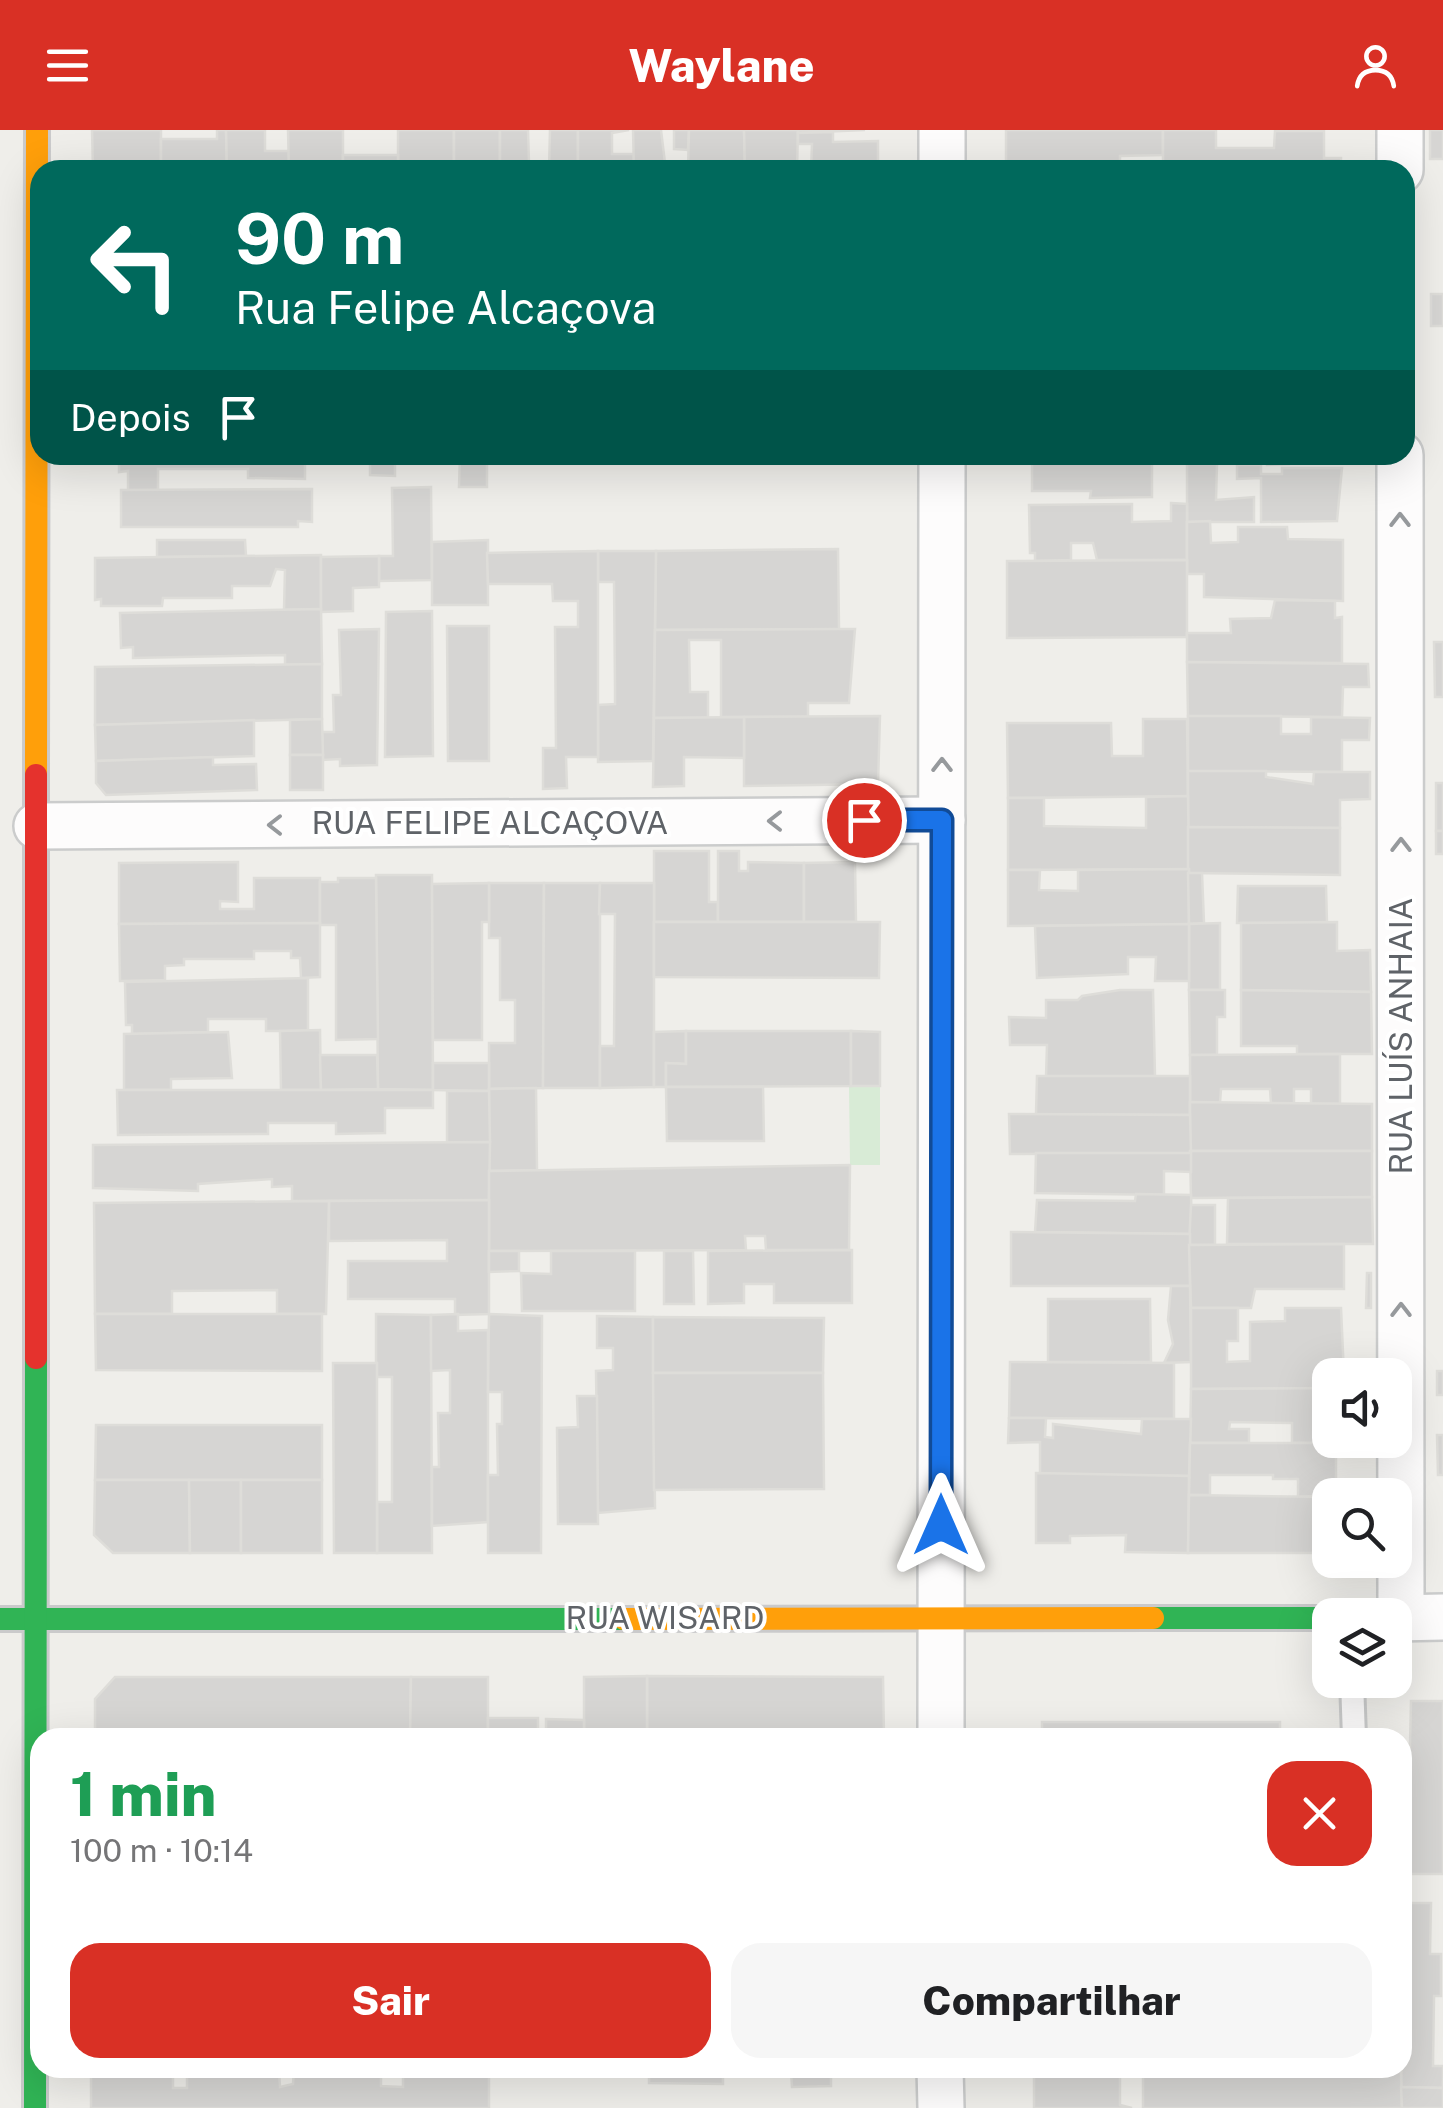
<!DOCTYPE html>
<html lang="pt">
<head>
<meta charset="utf-8">
<style>
  :root { --surface:#fff; --page:#f6f6f6; --text:#202124; --muted:#757577; --accent:#d93025 }
  body { margin:0; font-family:"Public Sans",sans-serif; background:var(--page); color:var(--text); height:100vh; display:flex; flex-direction:column; font-size:38px; white-space:nowrap }
  * { box-sizing:border-box; margin:0 }
  p { font-size:32px; color:var(--muted) }
  .icon { flex:none; width:55px; height:55px; fill:none; stroke:currentColor; stroke-width:2; stroke-linecap:round; stroke-linejoin:round }
  .map { position:relative; flex:1; overflow:hidden }
  .side { position:absolute; left:30px; top:1598px; width:1382px; height:350px; display:flex; flex-direction:column; background:var(--surface); border-radius:30px; box-shadow:0 10px 40px #0002 }
  .side>* { flex:none }
  .guide { position:absolute; left:30px; top:30px; width:1385px; height:305px; border-radius:30px; box-shadow:0 10px 40px #0002; background:#00695c; color:#fff; overflow:hidden }
  .controls { position:absolute; left:1312px; top:1228px; display:grid; gap:20px }
  .controls a { display:grid; place-items:center; width:100px; height:100px; border-radius:20px; background:var(--surface); box-shadow:0 10px 40px #0002; font-size:50px }
  .pin { position:absolute; display:grid; place-items:center; width:85px; height:85px; color:#fff; margin:-42px; border:5px solid #fff; border-radius:50%; box-shadow:0 2px 10px #0007 }
  .me { position:absolute; width:110px; margin:-55px; rotate:0deg; stroke-linejoin:round; filter:drop-shadow(0 0 8px #0008) }
  .turn { display:flex; align-items:center; gap:35px; height:210px; padding:0 40px; font-size:45px }
  .turn .icon { width:130px; height:130px; stroke-width:2.5 }
  .turn b { display:block; font-size:70px; line-height:85px }
  .then { display:flex; align-items:center; height:95px; padding:0 40px; background:#0003; gap:20px; font-size:38px }
  .round { display:grid; place-items:center; flex:none; width:105px; height:105px; border-radius:30px; background:var(--page) }
  .headline { display:flex; align-items:center; justify-content:space-between; height:170px; padding:0 40px }
  h1 { font-size:60px; font-weight:800; line-height:75px; color:#1e9e55 }
  .cta { display:flex; gap:20px; margin-top:auto; padding:20px 40px }
  .cta a { flex:1; height:115px; border-radius:30px; background:var(--accent); color:#fff; font-size:40px; font-weight:800; line-height:115px; text-align:center }
  .cta a+a { background:var(--page); color:var(--text) }
  header { display:flex; justify-content:space-between; align-items:center; height:130px; padding:0 40px; background:var(--accent); color:#fff; font-size:45px; font-weight:800 }
  .map>svg:first-child { display:block }
  .green { fill:#d8ebd6 }
  .building { fill:#d6d5d3; stroke:#deddd9; stroke-width:2.5 }
  .lines { fill:none; stroke-linecap:round; stroke-linejoin:round }
  .lane-casing { stroke:#cbcccc; stroke-width:28 }
  .street-casing { stroke:#cbcccc; stroke-width:50 }
  .fast-casing { stroke:#cacacb; stroke-width:28 }
  .slow-casing { stroke:#cacacb; stroke-width:28 }
  .jam-casing { stroke:#cacacb; stroke-width:28 }
  .lane { stroke:#fdfcfc; stroke-width:22 }
  .street { stroke:#fdfcfc; stroke-width:45 }
  .fast { stroke:#30b455; stroke-width:22 }
  .slow { stroke:#ff9f0a; stroke-width:22 }
  .jam { stroke:#e5322d; stroke-width:22 }
  .oneway { stroke:#96999c }
  .route-casing { stroke:#114b97; stroke-width:25 }
  .route { stroke:#1a73e8; stroke-width:18 }
  .labels { text-anchor:middle; stroke-width:8; stroke-linejoin:round; paint-order:stroke }
  .street-label { font-size:32px; fill:#5f6368; stroke:#fff }
</style>
</head>
<body>
<header><svg class="icon" aria-label="menu" viewBox="0 0 24 24"><path d="M4 6h16M4 12h16M4 18h16"/></svg>Waylane<svg class="icon" aria-label="person" viewBox="0 0 24 24"><circle cx="12" cy="8" r="4"/><path d="M4 21q1-7 8-7t8 7"/></svg></header>
<div class="map">
<svg width="1443" height="1978" viewBox="0 0 1443 1978">
  <rect width="100%" height="100%" fill="#efeeea"/>
  <!-- green -->
  <polygon class="green" points="849,956 880,956 880,1035 850,1035"/>
  <!-- building -->
  <g class="building">
    <polygon points="92,0 161,0 161,40 93,40"/>
    <polygon points="217,0 226,0 227,40 161,40 161,9 217,9"/>
    <polygon points="226,0 265,0 265,21 289,21 289,40 227,40"/>
    <polygon points="288,0 343,0 343,40 289,40"/>
    <rect x="398" y="0" width="56" height="40"/>
    <rect x="454" y="0" width="46" height="40"/>
    <polygon points="500,0 528,0 529,33 500,32"/>
    <polygon points="550,0 578,0 578,40 549,40"/>
    <polygon points="578,0 629,0 612,3 612,24 634,24 634,40 578,40"/>
    <polygon points="633,0 661,0 665,33 688,32 688,40 634,40"/>
    <polygon points="674,0 689,0 688,20 674,19"/>
    <polygon points="689,0 744,0 745,40 688,40"/>
    <polygon points="744,0 798,0 797,40 745,40"/>
    <polygon points="798,0 865,0 798,3"/>
    <polygon points="1006,0 1163,0 1163,25 1120,26 1120,34 1162,33 1163,40 1006,40"/>
    <polygon points="1163,0 1216,0 1216,18 1274,18 1275,1 1324,1 1324,28 1341,28 1341,40 1163,40"/>
    <rect x="1430" y="0" width="13" height="29"/>
    <polygon points="833,2 833,12 878,11 878,40 811,40 812,14 798,14 798,3"/>
    <rect x="343" y="25" width="55" height="15"/>
    <rect x="1431" y="164" width="12" height="32"/>
    <polygon points="119,325 305,325 305,349 248,348 248,339 158,339 158,360 128,361 128,341 119,342"/>
    <polygon points="370,325 395,325 395,346 370,345"/>
    <polygon points="460,325 487,325 487,357 459,357"/>
    <polygon points="1032,325 1152,325 1152,367 1090,368 1091,361 1032,361"/>
    <polygon points="1186,325 1217,325 1217,334 1187,334"/>
    <polygon points="1289,325 1289,334 1267,335 1267,326 1245,326"/>
    <polygon points="1187,334 1217,334 1216,370 1254,367 1254,392 1187,392"/>
    <polygon points="1237,335 1261,335 1261,344 1282,344 1282,338 1342,338 1337,391 1261,392 1261,348 1237,349"/>
    <polygon points="431,357 432,450 379,451 379,426 393,426 392,358"/>
    <polygon points="312,359 312,392 298,391 298,397 121,397 121,360"/>
    <polygon points="1171,373 1187,374 1187,430 1097,430 1093,413 1071,413 1071,430 1035,431 1035,423 1030,423 1029,375 1132,374 1132,392 1171,391"/>
    <polygon points="1210,391 1211,413 1238,412 1238,397 1287,397 1288,409 1343,410 1343,471 1204,467 1204,444 1187,444 1187,392"/>
    <polygon points="157,410 245,410 246,426 157,427"/>
    <polygon points="488,410 488,475 432,475 432,412"/>
    <polygon points="838,419 839,499 655,500 656,421"/>
    <polygon points="598,421 656,421 653,631 598,632 598,575 615,574 615,556 614,452 598,452"/>
    <polygon points="598,421 598,627 566,627 567,658 543,659 543,618 556,618 555,497 578,497 578,471 553,471 552,454 488,454 487,423"/>
    <polygon points="321,425 321,479 284,480 285,440 276,439 270,456 232,456 232,468 163,468 162,476 101,476 101,469 95,470 95,428"/>
    <polygon points="379,426 379,457 353,458 353,481 321,482 321,427"/>
    <polygon points="1187,430 1187,507 1007,508 1007,431"/>
    <polygon points="1275,470 1335,471 1335,488 1342,487 1342,533 1187,532 1187,503 1231,503 1230,489 1271,488"/>
    <polygon points="321,479 322,534 285,535 285,525 133,528 133,517 121,518 120,483"/>
    <polygon points="432,481 433,626 385,627 386,482"/>
    <polygon points="447,496 489,496 489,631 448,631"/>
    <polygon points="379,499 377,635 340,636 340,629 322,630 322,602 334,602 333,565 341,565 339,500"/>
    <polygon points="839,499 855,499 849,573 808,573 808,587 721,587 721,510 689,510 690,562 708,562 708,588 654,588 655,500"/>
    <polygon points="1434,512 1443,512 1443,567 1435,567"/>
    <polygon points="1187,532 1368,534 1369,557 1343,557 1342,587 1188,586"/>
    <polygon points="322,534 322,589 95,595 95,537"/>
    <polygon points="880,586 878,654 744,656 744,587"/>
    <polygon points="1188,586 1281,586 1281,604 1311,604 1311,587 1370,588 1369,610 1342,610 1342,642 1188,641"/>
    <polygon points="744,587 744,628 684,627 684,656 653,657 654,588"/>
    <polygon points="322,589 323,625 290,625 290,590"/>
    <polygon points="1143,589 1187,589 1188,666 1008,668 1007,593 1111,593 1112,626 1143,626"/>
    <polygon points="254,590 254,626 96,631 95,595"/>
    <rect x="290" y="625" width="33" height="35"/>
    <polygon points="213,627 213,635 256,634 257,660 106,665 96,653 96,631"/>
    <polygon points="1188,641 1266,641 1266,647 1313,654 1314,642 1370,642 1370,669 1340,670 1340,698 1188,697"/>
    <rect x="1436" y="653" width="7" height="48"/>
    <polygon points="1188,666 1189,739 1008,740 1008,668 1044,668 1044,696 1146,698 1146,667"/>
    <polygon points="1188,697 1340,698 1340,745 1188,743"/>
    <rect x="1436" y="701" width="7" height="23"/>
    <polygon points="654,721 709,721 709,772 718,772 718,792 654,792"/>
    <polygon points="718,721 739,721 739,741 748,741 748,732 804,733 804,792 718,792"/>
    <polygon points="238,732 238,772 220,771 220,779 254,779 254,748 320,748 320,793 119,794 119,733"/>
    <polygon points="855,732 856,792 804,792 804,733"/>
    <polygon points="1189,739 1189,794 1008,796 1008,740 1040,740 1039,760 1078,761 1078,740"/>
    <polygon points="1188,743 1202,743 1204,793 1189,794"/>
    <polygon points="376,745 432,745 433,960 378,959"/>
    <polygon points="338,748 376,748 378,909 336,910 336,795 320,795 320,752 338,752"/>
    <polygon points="489,753 544,753 543,958 489,959 489,913 515,913 515,870 500,870 500,808 489,808"/>
    <polygon points="489,753 489,792 482,792 482,910 433,910 432,754"/>
    <polygon points="544,753 600,753 600,958 543,958"/>
    <polygon points="600,753 654,753 654,957 600,958 600,916 614,916 615,784 599,784"/>
    <polygon points="1238,756 1326,756 1327,793 1237,793"/>
    <polygon points="654,792 880,792 879,848 654,847"/>
    <polygon points="1337,792 1337,821 1370,820 1371,862 1241,860 1241,793"/>
    <polygon points="320,793 320,847 301,848 300,828 291,828 291,821 254,821 254,829 184,829 184,835 165,836 165,850 120,851 119,794"/>
    <polygon points="1220,793 1220,860 1189,860 1189,794"/>
    <polygon points="1189,794 1189,851 1155,851 1156,827 1128,827 1128,844 1037,848 1035,796"/>
    <polygon points="308,848 308,901 266,901 266,889 208,889 208,902 132,904 132,895 126,895 125,852"/>
    <polygon points="1120,860 1153,860 1155,946 1046,947 1047,915 1010,915 1009,887 1046,888 1046,870 1078,870 1082,866"/>
    <polygon points="1189,860 1225,860 1225,887 1217,887 1217,925 1190,925"/>
    <polygon points="1241,860 1371,862 1372,924 1297,924 1297,916 1241,916"/>
    <polygon points="320,900 321,960 281,960 280,901"/>
    <polygon points="686,901 686,934 666,933 666,957 654,957 654,902"/>
    <polygon points="686,901 851,901 851,956 666,957 666,933 686,934"/>
    <polygon points="851,901 880,902 880,956 851,956"/>
    <polygon points="228,902 232,948 171,949 171,960 124,960 124,904"/>
    <polygon points="1340,924 1340,974 1311,974 1311,959 1294,959 1294,973 1271,974 1270,959 1221,959 1220,973 1190,972 1190,925"/>
    <polygon points="320,925 377,925 378,959 321,960"/>
    <polygon points="433,933 489,933 489,961 433,960"/>
    <polygon points="1037,946 1190,946 1190,985 1036,984"/>
    <polygon points="666,957 763,957 764,1011 667,1011"/>
    <polygon points="536,958 537,1040 489,1041 489,959"/>
    <polygon points="117,960 433,960 433,978 385,978 385,1003 336,1004 336,993 268,993 268,1004 118,1005"/>
    <polygon points="447,961 489,961 490,1012 447,1013"/>
    <polygon points="1190,972 1372,974 1372,1021 1190,1021"/>
    <polygon points="1009,984 1190,985 1191,1023 1010,1024"/>
    <polygon points="490,1012 489,1070 292,1071 292,1056 272,1057 272,1049 198,1054 198,1061 93,1058 93,1015"/>
    <polygon points="1190,1021 1372,1021 1372,1067 1191,1068"/>
    <polygon points="1036,1023 1191,1023 1191,1042 1164,1041 1164,1065 1035,1063"/>
    <polygon points="850,1035 849,1120 766,1120 765,1106 745,1106 746,1120 489,1121 489,1041"/>
    <polygon points="1136,1064 1191,1065 1192,1104 1035,1102 1037,1070 1135,1071"/>
    <polygon points="1372,1067 1373,1114 1227,1114 1228,1068"/>
    <polygon points="489,1070 489,1184 455,1185 455,1169 348,1169 348,1131 447,1131 447,1110 329,1111 329,1071"/>
    <polygon points="329,1071 326,1184 277,1184 277,1160 172,1161 172,1184 95,1184 94,1073"/>
    <polygon points="1191,1075 1215,1075 1215,1115 1189,1115"/>
    <polygon points="1011,1102 1190,1104 1190,1156 1011,1156"/>
    <polygon points="1344,1114 1344,1159 1255,1159 1251,1178 1191,1178 1189,1115"/>
    <polygon points="852,1120 852,1173 774,1173 774,1154 744,1154 744,1173 708,1174 708,1121"/>
    <polygon points="489,1121 519,1121 519,1141 489,1142"/>
    <polygon points="551,1121 635,1121 635,1181 522,1181 521,1143 551,1144"/>
    <polygon points="664,1121 693,1121 694,1174 664,1174"/>
    <polygon points="1367,1143 1371,1143 1371,1178 1366,1178"/>
    <polygon points="1171,1156 1190,1156 1191,1232 1164,1233 1173,1214 1168,1190"/>
    <polygon points="1048,1169 1150,1169 1151,1232 1048,1232"/>
    <polygon points="1191,1178 1238,1178 1238,1211 1227,1211 1227,1232 1250,1231 1250,1192 1285,1191 1285,1178 1341,1178 1344,1245 1330,1245 1330,1258 1191,1259"/>
    <polygon points="95,1184 322,1184 322,1241 96,1240"/>
    <polygon points="376,1184 431,1185 432,1423 377,1423 377,1372 392,1372 392,1247 376,1247"/>
    <polygon points="458,1184 458,1201 488,1200 488,1392 432,1396 432,1337 439,1337 438,1283 450,1283 450,1240 431,1241 431,1185"/>
    <polygon points="489,1184 542,1186 541,1423 488,1423 488,1345 498,1345 497,1294 502,1294 502,1262 488,1262"/>
    <polygon points="597,1186 653,1187 655,1378 598,1383 596,1241 613,1240 613,1218 597,1218"/>
    <polygon points="653,1187 824,1188 823,1243 653,1243"/>
    <polygon points="1010,1232 1174,1233 1174,1289 1009,1288"/>
    <polygon points="333,1233 377,1233 377,1423 334,1423"/>
    <rect x="1437" y="1241" width="6" height="24"/>
    <polygon points="653,1243 823,1243 824,1359 654,1360"/>
    <polygon points="1330,1258 1330,1310 1341,1313 1292,1313 1292,1293 1230,1292 1229,1299 1249,1299 1249,1313 1190,1313 1191,1259"/>
    <polygon points="577,1266 597,1266 598,1394 558,1394 557,1298 578,1297"/>
    <polygon points="1009,1288 1046,1288 1045,1307 1053,1308 1053,1294 1141,1304 1142,1289 1191,1289 1189,1346 1040,1344 1040,1312 1008,1313"/>
    <polygon points="96,1295 322,1295 322,1350 95,1350"/>
    <polygon points="1437,1305 1443,1305 1443,1345 1438,1345"/>
    <polygon points="1190,1313 1336,1313 1336,1365 1298,1367 1298,1349 1273,1349 1273,1345 1210,1345 1210,1365 1189,1365"/>
    <polygon points="1036,1343 1189,1346 1188,1423 1125,1422 1126,1405 1070,1406 1070,1413 1036,1413"/>
    <polygon points="95,1350 189,1350 190,1423 113,1423 94,1405"/>
    <polygon points="189,1350 241,1350 241,1423 190,1423"/>
    <rect x="241" y="1350" width="81" height="73"/>
    <polygon points="1189,1365 1330,1367 1330,1423 1188,1423"/>
    <polygon points="647,1546 883,1547 884,1608 647,1608"/>
    <polygon points="647,1546 647,1608 584,1608 584,1547"/>
    <polygon points="115,1547 411,1547 410,1608 95,1608 95,1569"/>
    <polygon points="411,1547 488,1547 488,1608 410,1608"/>
    <polygon points="1411,1571 1443,1571 1443,1744 1407,1744"/>
    <rect x="488" y="1588" width="50" height="20"/>
    <polygon points="546,1589 584,1590 584,1608 538,1608 538,1602 546,1602"/>
    <rect x="1042" y="1592" width="238" height="16"/>
    <polygon points="1402,1773 1431,1773 1430,1824 1441,1824 1441,1866 1434,1866 1433,1936 1443,1936 1443,1958 1401,1957"/>
    <polygon points="91,1938 363,1938 363,1941"/>
    <rect x="421" y="1938" width="68" height="3"/>
    <polygon points="643,1938 723,1938 723,1954 649,1953 649,1943 643,1943"/>
    <polygon points="743,1938 854,1938 854,1946 831,1946 831,1956 792,1957 791,1942 743,1942"/>
    <rect x="1320" y="1938" width="81" height="3"/>
    <polygon points="91,1940 173,1940 173,1958 187,1958 187,1940 279,1940 280,1957 293,1954 294,1940 381,1941 381,1956 403,1957 403,1941 489,1941 489,1978 91,1978"/>
    <polygon points="1120,1941 1120,1975 1132,1978 1034,1978 1034,1942"/>
    <polygon points="1143,1941 1401,1941 1402,1978 1143,1978"/>
    <polygon points="1401,1957 1443,1958 1443,1978 1402,1978"/>
  </g>
  <g class="lines">
    <!-- lane casing -->
    <g class="lane-casing">
      <polyline id="lane" points="1352,1550 1354,1608"/>
    </g>
    <!-- street casing -->
    <g class="street-casing">
      <g id="street">
        <polyline points="942,0 942,40"/>
        <polyline points="1400,0 1400,40"/>
        <polyline points="1400,325 1401,1488"/>
        <polyline points="37,696 942,690"/>
        <polyline points="1395,1488 1443,1487"/>
        <polyline points="941,1608 942,325"/>
        <polyline points="940,1938 941,1978"/>
      </g>
    </g>
    <!-- fast casing -->
    <g class="fast-casing">
      <g id="fast">
        <polyline points="1153,1488 1330,1488"/>
        <polyline points="0,1489 624,1489"/>
        <polyline points="35,1978 36,1228"/>
      </g>
    </g>
    <!-- slow casing -->
    <g class="slow-casing">
      <g id="slow">
        <polyline points="36,645 37,0"/>
        <polyline points="624,1489 1153,1488"/>
      </g>
    </g>
    <!-- jam casing -->
    <g class="jam-casing">
      <polyline id="jam" points="36,1228 36,645"/>
    </g>
    <!-- lane -->
    <use href="#lane" class="lane"/>
    <!-- street -->
    <use href="#street" class="street"/>
    <!-- fast -->
    <use href="#fast" class="fast"/>
    <!-- slow -->
    <use href="#slow" class="slow"/>
    <!-- jam -->
    <use href="#jam" class="jam"/>
  </g>
  <!-- one-way arrows -->
  <defs><path id="oneway-chevron" d="M-2-3.5L2.5 0L-2 3.5" fill="none" stroke-width="1.6" stroke-linecap="round" stroke-linejoin="round" transform="scale(2.5)"/></defs>
  <g class="oneway">
    <use href="#oneway-chevron" transform="translate(1400 390) rotate(-90)"/>
    <use href="#oneway-chevron" transform="translate(942 635) rotate(-90)"/>
    <use href="#oneway-chevron" transform="translate(775 691) rotate(180)"/>
    <use href="#oneway-chevron" transform="translate(275 695) rotate(180)"/>
    <use href="#oneway-chevron" transform="translate(1401 715) rotate(-90)"/>
    <use href="#oneway-chevron" transform="translate(1401 1180) rotate(-90)"/>
  </g>
  <g class="lines">
    <!-- route casing -->
    <g class="route-casing">
      <polyline id="route" points="864,690 942,690 941,1395"/>
    </g>
    <!-- route -->
    <use href="#route" class="route"/>
  </g>
  <g class="labels">
    <!-- street labels -->
    <g class="street-label">
      <text x="490" y="704">RUA FELIPE ALCAÇOVA</text>
      <text transform="translate(1401 906) rotate(-90)" y="11">RUA LUÍS ANHAIA</text>
      <text x="665" y="1499">RUA WISARD</text>
    </g>
  </g>
</svg>
<div class="controls">
<a><svg class="icon" aria-label="sound" viewBox="0 0 24 24"><path d="M4 9h4l5-4v14l-5-4H4zM17 9q2 3 0 6"/></svg></a>
<a><svg class="icon" aria-label="search" viewBox="0 0 24 24"><circle cx="10" cy="10" r="6"/><path d="M15 15l6 6"/></svg></a>
<a><svg class="icon" aria-label="layers" viewBox="0 0 24 24"><path d="M12 4l9 5-9 5-9-5zM3 14l9 5 9-5"/></svg></a>
</div>
<div class="pin" style="left:864px;top:690px;background:#d93025"><svg class="icon" aria-label="arrive" viewBox="0 0 24 24"><path d="M6 21V4h12l-3 4 3 4H6"/></svg></div>
<svg class="me" style="left:941px;top:1395px" viewBox="-20 -20 40 40"><path d="M0-17L14 15 0 8-14 15z" fill="#1a73e8" stroke="#fff" stroke-width="4"/></svg>
<div class="guide">
<div class="turn"><svg class="icon" aria-label="left" viewBox="0 0 24 24"><path d="M17 20v-9H6M10 6l-5 5 5 5"/></svg><div><b>90 m</b>Rua Felipe Alcaçova</div></div>
<div class="then">Depois<svg class="icon" aria-label="arrive" viewBox="0 0 24 24"><path d="M6 21V4h12l-3 4 3 4H6"/></svg></div>
</div>
<section class="side">
<div class="headline"><div><h1>1 min</h1><p>100 m · 10:14</p></div><a class="round" style="background:#d93025;color:#fff"><svg class="icon" aria-label="close" viewBox="0 0 24 24"><path d="M6 6l12 12M18 6L6 18"/></svg></a></div>
<div class="cta"><a>Sair</a><a>Compartilhar</a></div>
</section>
</div>
</body>
</html>
